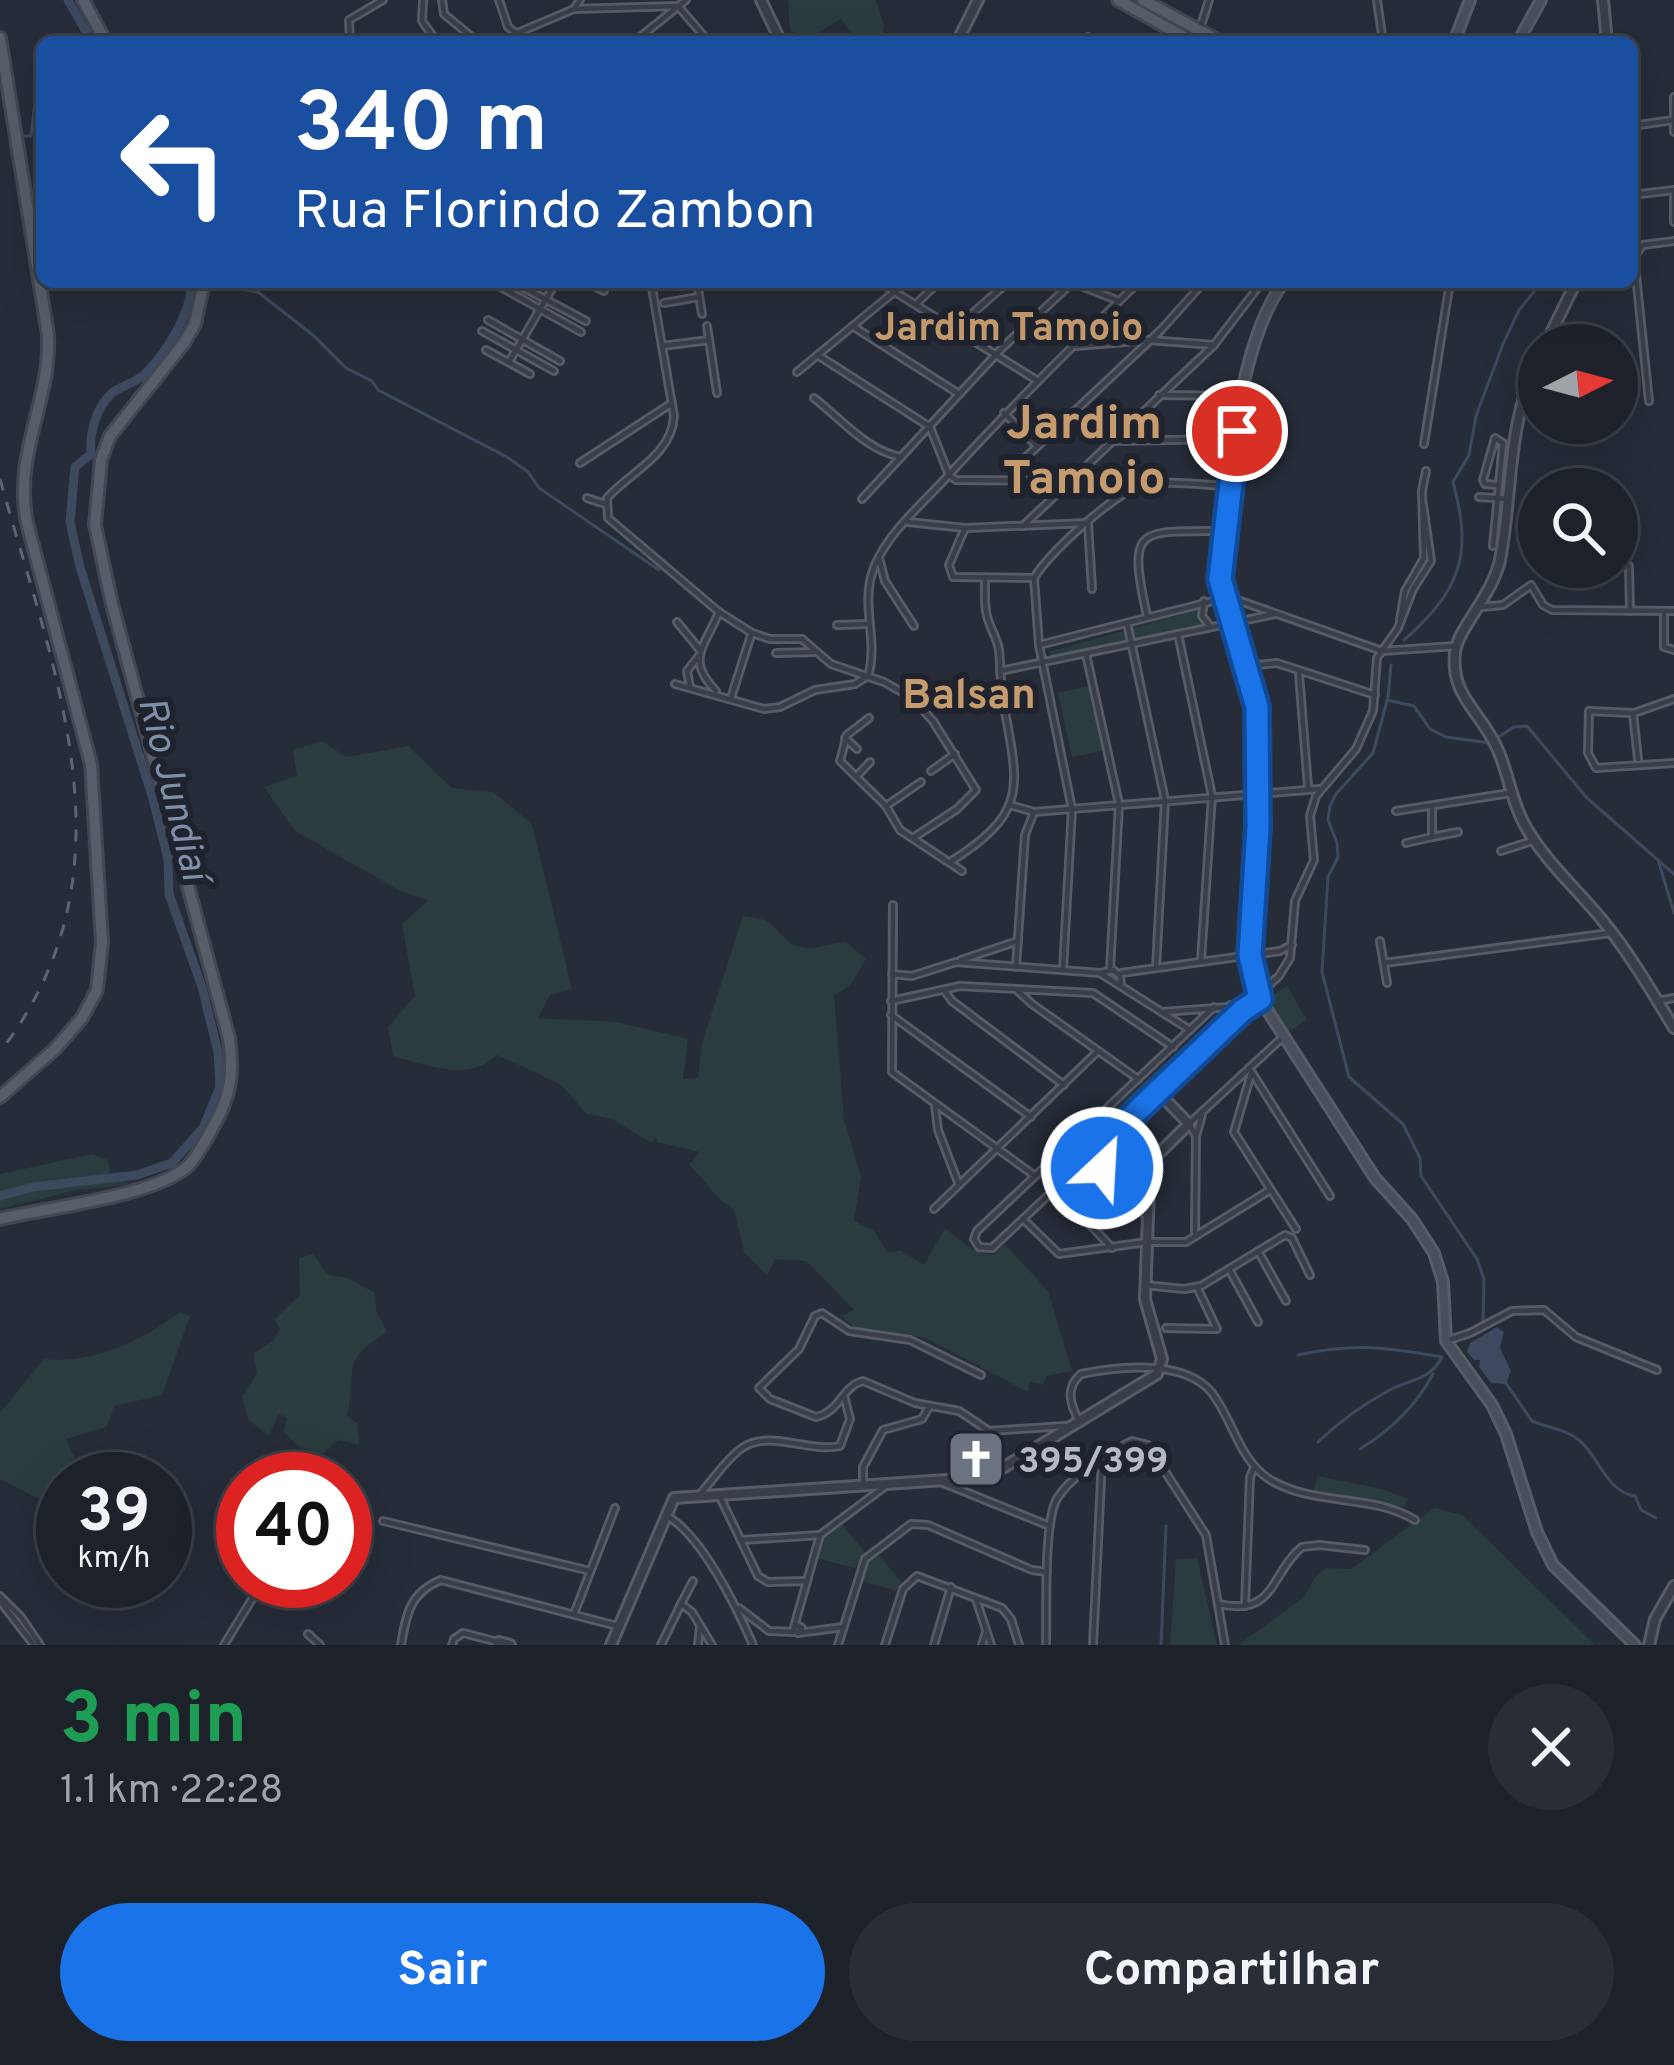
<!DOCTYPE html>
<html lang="pt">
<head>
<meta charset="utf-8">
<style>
  :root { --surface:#1c212a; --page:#292e36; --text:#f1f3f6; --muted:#a0a3a8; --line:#3a3e47; --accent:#1a73e8 }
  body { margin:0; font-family:Overpass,sans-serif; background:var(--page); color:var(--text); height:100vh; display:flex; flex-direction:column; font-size:45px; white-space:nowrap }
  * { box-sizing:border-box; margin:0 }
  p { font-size:39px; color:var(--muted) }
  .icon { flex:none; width:66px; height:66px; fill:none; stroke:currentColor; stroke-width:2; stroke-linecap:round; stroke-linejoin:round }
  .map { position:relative; height:1645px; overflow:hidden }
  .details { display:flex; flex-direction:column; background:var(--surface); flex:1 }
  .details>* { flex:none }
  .hud { position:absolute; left:36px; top:36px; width:1602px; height:252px; border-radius:18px; box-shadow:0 12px 48px #0002,0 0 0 3px var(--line); background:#1a4fa0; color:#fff; overflow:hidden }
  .needle { width:78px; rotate:84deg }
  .fabs { position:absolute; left:1518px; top:324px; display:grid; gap:24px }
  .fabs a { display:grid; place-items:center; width:120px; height:120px; border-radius:50%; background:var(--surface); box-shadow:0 12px 48px #0002,0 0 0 3px var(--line); font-size:60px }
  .speed { position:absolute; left:36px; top:1452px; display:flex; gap:24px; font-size:60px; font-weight:700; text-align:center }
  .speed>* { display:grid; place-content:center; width:156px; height:156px; border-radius:50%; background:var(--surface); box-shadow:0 12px 48px #0002,0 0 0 3px var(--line); line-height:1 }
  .speed small { font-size:30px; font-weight:400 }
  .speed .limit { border:18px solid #d22; background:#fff; color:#111 }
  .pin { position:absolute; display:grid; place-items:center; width:102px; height:102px; color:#fff; margin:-51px; border:6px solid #fff; border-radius:50%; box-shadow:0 3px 12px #0007 }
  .me { position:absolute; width:132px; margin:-66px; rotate:25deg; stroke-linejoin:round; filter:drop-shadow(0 0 9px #0008) }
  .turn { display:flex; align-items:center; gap:42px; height:252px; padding:0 60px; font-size:54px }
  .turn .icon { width:156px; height:156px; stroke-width:2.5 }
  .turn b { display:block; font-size:84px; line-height:102px }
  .round { display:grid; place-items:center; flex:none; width:126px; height:126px; border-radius:63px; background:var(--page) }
  .headline { display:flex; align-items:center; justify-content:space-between; height:204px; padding:0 60px }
  h1 { font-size:72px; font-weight:700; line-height:90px; color:#1e9e55 }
  .button { display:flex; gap:24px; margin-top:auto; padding:24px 60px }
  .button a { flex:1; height:138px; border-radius:72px; background:var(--accent); color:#fff; font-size:48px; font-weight:700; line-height:138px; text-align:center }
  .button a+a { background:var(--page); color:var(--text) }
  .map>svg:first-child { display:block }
  .green { fill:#2b3c3e }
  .water { fill:#3d495f }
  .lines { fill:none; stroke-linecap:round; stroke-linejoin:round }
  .stream { stroke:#3d495f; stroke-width:3 }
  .river { stroke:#3d495f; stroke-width:9 }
  .minor-casing { stroke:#575c67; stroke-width:10 }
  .tertiary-casing { stroke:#575c67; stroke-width:14 }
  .secondary-casing { stroke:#575c67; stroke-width:14 }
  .primary-casing { stroke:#424752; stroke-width:16 }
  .minor { stroke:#393e49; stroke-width:4.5 }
  .tertiary { stroke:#393e49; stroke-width:8 }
  .secondary { stroke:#484e5b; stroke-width:8 }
  .primary { stroke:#575d69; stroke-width:10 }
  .rail { stroke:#5e6471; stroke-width:3; stroke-dasharray:12 12; stroke-linecap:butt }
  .route-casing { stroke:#114b97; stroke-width:30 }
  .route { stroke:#1a73e8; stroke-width:21 }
  .labels { text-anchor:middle; stroke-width:12; stroke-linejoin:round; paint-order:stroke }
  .poi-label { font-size:36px; font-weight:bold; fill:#b4b9c5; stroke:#1e232e; text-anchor:start }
  .neighbourhood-label { font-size:39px; font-weight:bold; fill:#c69b6e; stroke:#1e232e }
  .water-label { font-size:39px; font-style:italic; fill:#808ea9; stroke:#1e232e }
  .quarter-label { font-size:42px; font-weight:bold; fill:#c69b6e; stroke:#1e232e }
  .district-label { font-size:48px; font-weight:bold; fill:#c69b6e; stroke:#1e232e }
</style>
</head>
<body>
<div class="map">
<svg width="1674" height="1645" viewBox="0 0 1674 1645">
  <rect width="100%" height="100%" fill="#262c38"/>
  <!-- green -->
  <g class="green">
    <polygon points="788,0 876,0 884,26 881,41 858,42 841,19 810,37 790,31"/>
    <polygon points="1201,609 1204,626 1053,657 1049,652"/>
    <polygon points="1088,686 1102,751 1072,757 1058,693"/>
    <path d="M322,741L346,757L408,746L452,788L493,792L532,824L572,989L550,995L538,1018L617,1022L688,1039L683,1079L698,1078L702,1043L743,916C781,919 770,932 795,945C812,953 829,942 846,942L866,959L850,985L834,996L844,1119L861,1177L854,1221L873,1230L888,1253L900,1250L924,1265L945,1228L973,1250L993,1255L1005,1244L1048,1291L1072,1371L1046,1376L1044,1385L1030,1382L1028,1392L926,1338L854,1327L841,1316L854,1310L806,1261L775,1259L767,1275L744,1252L734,1209C716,1200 705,1179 689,1165L700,1152L657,1142L656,1137L652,1143L612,1119L587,1114L560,1084L497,1055C468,1083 427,1065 393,1056L388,1027L415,996L402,924L429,900L402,892L295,831L264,787L297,776L293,750Z"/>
    <polygon points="1287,986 1307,1020 1286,1033 1266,999"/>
    <polygon points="1221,1011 1225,1020 1086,1154 1078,1143"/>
    <polygon points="92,1154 108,1160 110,1174 127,1172 128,1185 76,1190 0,1209 0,1174"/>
    <path d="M313,1254L328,1275L348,1278L375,1293L376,1310L387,1332C337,1364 359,1368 347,1416L357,1423L359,1445L338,1440L323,1454L300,1447L283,1432L287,1418L279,1414L269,1436L248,1419L242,1397L257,1373L253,1353L273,1341L280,1329L274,1320L300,1295L299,1258Z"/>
    <path d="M181,1312L190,1316L162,1395L114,1406L107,1427L66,1439L84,1479H63V1511L0,1479V1413L44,1359C96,1364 139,1341 181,1312Z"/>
    <polygon points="1317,1476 1382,1489 1408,1499 1404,1507 1313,1494"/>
    <polygon points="1434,1508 1462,1515 1595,1645 1238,1645 1303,1598 1315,1577 1326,1568 1351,1569"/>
    <polygon points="840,1522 865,1552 855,1568 815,1558 823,1536"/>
    <polygon points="878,1554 901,1582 896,1591 859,1580 864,1566"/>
    <polygon points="1197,1558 1217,1645 1170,1645 1176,1559"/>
  </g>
  <!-- water -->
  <polygon class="water" points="1497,1327 1504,1332 1500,1348 1511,1371 1506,1384 1491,1383 1479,1367 1480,1360 1474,1360 1467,1352 1470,1343"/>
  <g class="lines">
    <!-- stream -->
    <g class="stream">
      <polyline points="1546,35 1546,42"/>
      <polyline points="20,136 31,136 35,103 42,95"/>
      <polyline points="211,284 258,292 314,336 346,368 372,381 378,390 507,457 528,472 539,488 659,570"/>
      <path d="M1404,640C1461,590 1473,554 1453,482L1469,455L1476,416L1503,344L1519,310L1542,282"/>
      <polyline points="1391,665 1388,697 1373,753 1336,794 1330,806 1328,820 1337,843 1338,857 1328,877 1322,972 1349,1077 1403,1124 1420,1158 1421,1176 1477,1259 1484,1279 1483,1321"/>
      <polyline points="1387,700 1414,706 1430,729 1446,737 1490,743"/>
      <polyline points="1497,738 1514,727 1527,726 1587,798 1674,874"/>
      <polyline points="1659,863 1674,913"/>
      <path d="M1298,1355C1355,1343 1385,1347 1442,1357C1430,1381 1409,1379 1388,1391C1362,1405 1339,1422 1318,1442"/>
      <path d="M1505,1382L1532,1421C1549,1428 1565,1429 1579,1440C1599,1456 1606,1492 1635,1496L1641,1510L1656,1518"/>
      <path d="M1360,1449C1391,1430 1416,1406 1433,1374"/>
      <polyline points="1161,1645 1166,1526"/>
    </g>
    <!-- river -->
    <g class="river">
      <polyline points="68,0 92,42"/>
      <path d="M0,1196L33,1187L137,1175L172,1163L203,1128L220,1087L218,1052L202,987L169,894L168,859L153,799L80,567L70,522L75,467L91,454C89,434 96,407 112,393C122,385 136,383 145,374C167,352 191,313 192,282"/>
    </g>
    <!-- minor casing -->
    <g class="minor-casing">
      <g id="minor">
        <polyline points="423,0 422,21 437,42"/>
        <polyline points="442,0 444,14 478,42"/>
        <polyline points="499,0 508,27 528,42"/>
        <polyline points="1377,0 1383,42"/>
        <polyline points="574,9 678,6 709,42"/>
        <polyline points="1200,29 1209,0"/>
        <polyline points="515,34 574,9 580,0"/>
        <polyline points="1088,37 1093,42"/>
        <polyline points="350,42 349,20 383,0"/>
        <polyline points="634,42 686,0"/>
        <polyline points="1674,97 1674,132"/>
        <polyline points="1632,126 1673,120"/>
        <polyline points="1674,193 1674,222"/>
        <polyline points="1632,195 1674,190"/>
        <polyline points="513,282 586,321"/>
        <polyline points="587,282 604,291"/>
        <path d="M651,282L674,416C672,455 630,472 607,498L608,518L719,612L752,633L770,639H802L831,664L884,682L912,698L933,721L976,790L957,809L913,838"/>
        <polyline points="697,282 702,314"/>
        <polyline points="879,282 1038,381"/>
        <polyline points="1074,283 1119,301"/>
        <polyline points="499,286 581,332"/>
        <polyline points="664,303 699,297"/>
        <polyline points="917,303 939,282"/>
        <polyline points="488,320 560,361"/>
        <polyline points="707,326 717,393"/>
        <polyline points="854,327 959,394"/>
        <polyline points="955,329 1008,282"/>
        <polyline points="482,331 554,371"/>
        <polyline points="662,346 709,340"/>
        <polyline points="1076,346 1149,340 1214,345"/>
        <polyline points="486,350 530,374"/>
        <polyline points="819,356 930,427 949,475 956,480 1069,481"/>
        <polyline points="509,362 556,282"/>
        <polyline points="797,372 894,292"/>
        <polyline points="1159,395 1242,396"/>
        <path d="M814,398C840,418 867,451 901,457"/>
        <polyline points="1649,401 1634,256 1643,245 1674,241"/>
        <polyline points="1004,413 1037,446"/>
        <polyline points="1110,441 1230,439"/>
        <polyline points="1424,444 1450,282"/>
        <polyline points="580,463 672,403"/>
        <polyline points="1012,480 1025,458 1161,330 1204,282"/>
        <polyline points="1479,497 1509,499"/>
        <polyline points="587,498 605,504"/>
        <polyline points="862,499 1002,348 1073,282"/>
        <polyline points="908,522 965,528 1088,523"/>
        <polyline points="1088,523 1092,589"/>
        <polyline points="1023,526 1214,345 1262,282"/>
        <polyline points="965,528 949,565 953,577 1034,578"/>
        <polyline points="1493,546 1503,443 1495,438 1483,480 1485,484 1497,485"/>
        <polyline points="879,558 885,581 914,626"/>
        <polyline points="1629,566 1630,611"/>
        <polyline points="1034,578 1039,645 1072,809 1063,970"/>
        <path d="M1034,578C1050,552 1112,495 1141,486C1167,479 1200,485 1227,486"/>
        <polyline points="1204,601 1202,616 1210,626"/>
        <polyline points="1481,607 1503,605 1531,585 1543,605 1552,610 1674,611"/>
        <polyline points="1664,611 1664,647 1674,650"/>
        <path d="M1147,616C1127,524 1138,532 1223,531"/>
        <polyline points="1400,620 1405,591 1424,558 1422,491 1426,471"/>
        <polyline points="677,622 700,650"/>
        <polyline points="1127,623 1165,800 1156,968"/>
        <polyline points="837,625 869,624"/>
        <polyline points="1178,634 1212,796 1201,961"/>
        <polyline points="1039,645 1229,597 1382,651 1455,646"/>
        <polyline points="776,653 814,652"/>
        <polyline points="1086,654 1119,804 1110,970"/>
        <polyline points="1248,666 1277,663 1375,695"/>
        <polyline points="1000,671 1275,614"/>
        <path d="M869,673C878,636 859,602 875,565C889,532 921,505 945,479C1007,411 1072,346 1139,282"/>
        <polyline points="1299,674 1308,787"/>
        <polyline points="675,684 764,709 780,707 815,690 855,684 869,675"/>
        <polyline points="690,687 687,671 698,657"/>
        <path d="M716,691C685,659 705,647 719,612"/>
        <polyline points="731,698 751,635"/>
        <polyline points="1633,713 1589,711 1588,753 1596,768 1674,763"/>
        <polyline points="1633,713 1638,759"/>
        <polyline points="1634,713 1674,699"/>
        <polyline points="869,718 847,735 840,761 886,806 900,830 962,871"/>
        <polyline points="845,738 857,749"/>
        <polyline points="931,771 955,754"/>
        <polyline points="857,776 870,762"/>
        <polyline points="1010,805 1034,812 1319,789"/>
        <polyline points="886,806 921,782"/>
        <polyline points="1432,806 1432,837 1458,832"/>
        <polyline points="1396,811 1510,793"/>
        <polyline points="1406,843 1432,837"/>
        <polyline points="1501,851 1535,840"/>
        <path d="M950,862C1028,813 1019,788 1004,706C1000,687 1001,669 999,650C997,637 990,629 987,616C984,605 985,591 985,579"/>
        <polyline points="893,905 892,1072 1035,1176"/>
        <polyline points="1380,941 1387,983"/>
        <polyline points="961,960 1018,941"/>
        <polyline points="1384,963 1610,933"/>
        <polyline points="1016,967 1025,835 1034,812"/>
        <polyline points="1100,973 1190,1030"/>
        <polyline points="1121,973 1280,951 1292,945"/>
        <polyline points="892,974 912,976 956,962 1100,973 1113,970 1120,976 1121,985"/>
        <polyline points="944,990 952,1001 1064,1085"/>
        <polyline points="1017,990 1032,1004 1138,1079"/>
        <polyline points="1261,992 1279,976 1290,958 1295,901 1314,860 1310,816 1316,796 1356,749 1373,711 1377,658 1398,628 1413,589 1431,561 1423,505"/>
        <polyline points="891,1001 960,986 1093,993 1173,1047"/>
        <polyline points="1657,1001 1674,998"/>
        <polyline points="1163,1012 1229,1007"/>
        <polyline points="891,1015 1031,1117"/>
        <polyline points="1249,1068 1330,1196"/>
        <polyline points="1251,1074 1234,1132 1296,1229"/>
        <polyline points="935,1105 938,1130 959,1185"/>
        <polyline points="1196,1136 1189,1124 1284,1036"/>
        <polyline points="1089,1157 992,1248 979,1247 974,1239 977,1231 1214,1007"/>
        <polyline points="1124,1187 1150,1162"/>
        <polyline points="1056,1188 1112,1248"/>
        <polyline points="934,1209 1098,1051"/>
        <polyline points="1023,1219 1059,1254 1147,1242 1186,1242 1270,1190"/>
        <polyline points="1195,1234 1196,1136 1202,1115"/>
        <polyline points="1258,1251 1286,1301"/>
        <polyline points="1229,1269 1258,1322"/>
        <polyline points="1145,1285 1184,1289 1201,1286 1285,1235 1292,1238 1310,1275"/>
        <polyline points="1166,1328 1217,1329 1197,1287"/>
        <polyline points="1446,1341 1470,1333 1512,1311 1544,1310 1576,1337 1657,1370"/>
        <path d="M981,1375L910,1340L849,1331L822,1313L815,1316L799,1349L759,1388L770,1399L816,1417C840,1412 842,1386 863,1381L915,1403L959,1411L989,1431L1065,1426"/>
        <path d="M1079,1421C1070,1404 1065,1388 1081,1374C1118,1366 1185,1359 1212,1393C1235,1423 1239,1463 1274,1482C1319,1506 1372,1494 1415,1520"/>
        <polyline points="941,1482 1047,1525"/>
        <polyline points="863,1484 863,1467 883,1430 922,1419 929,1407"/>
        <path d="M701,1493C714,1479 726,1459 742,1448C768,1429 810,1453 840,1446L850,1419L844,1396"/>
        <polyline points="720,1497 758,1576 768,1582 807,1581"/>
        <path d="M665,1515C701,1533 737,1608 753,1645"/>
        <polyline points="383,1521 590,1571"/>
        <polyline points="741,1540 820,1535"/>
        <polyline points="0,1596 21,1617 40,1645"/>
        <polyline points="976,1599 991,1645"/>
        <polyline points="0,1601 34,1645"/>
        <polyline points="681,1604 693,1581"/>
        <path d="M1219,1604C1276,1617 1270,1573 1302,1547L1319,1545L1365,1550"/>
        <polyline points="1245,1606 1250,1477 1254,1468"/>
        <polyline points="739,1608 769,1631 795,1632"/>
        <polyline points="574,1614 615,1508"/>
        <polygon points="797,1625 802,1628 798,1633 793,1630"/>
        <polyline points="794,1627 820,1535 887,1485"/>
        <polyline points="798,1633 843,1627"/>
        <polyline points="308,1634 320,1645"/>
        <polyline points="224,1645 263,1581"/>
        <path d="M401,1645C406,1615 410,1592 441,1580L617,1626"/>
        <polyline points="452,1645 454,1639 463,1633 498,1642"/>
        <polyline points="661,1645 681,1604 692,1612 712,1645"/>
        <polyline points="698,1645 700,1627"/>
        <polyline points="838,1645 865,1559 911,1524 928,1525 1032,1570 1047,1572"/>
        <polyline points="885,1645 903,1589 917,1576 1002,1608 1011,1619 1019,1645"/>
        <polyline points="934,1645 951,1587"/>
        <polyline points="982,1645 986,1632"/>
        <path d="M1046,1645C1047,1614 1043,1518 1058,1497C1074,1473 1107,1454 1132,1441L1148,1445L1206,1535L1225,1645"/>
        <polyline points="1093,1645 1102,1459"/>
      </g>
    </g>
    <!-- tertiary casing -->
    <g class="tertiary-casing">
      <g id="tertiary">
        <polyline points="761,0 781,42"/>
        <polyline points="1603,0 1607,42"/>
        <polyline points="957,42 978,0"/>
        <polyline points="1545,345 1576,282"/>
        <path d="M1539,358C1507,424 1513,485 1501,555C1495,594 1457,628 1455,653C1451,691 1473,706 1490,735C1508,763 1509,799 1527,829C1548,864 1577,889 1603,921C1630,954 1652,992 1674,1028"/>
        <polyline points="1240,1004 1257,993"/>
        <polyline points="1231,1007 1233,1014 1239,1015 1260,999"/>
        <polyline points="1147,1214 1090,1156 1236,1015"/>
        <polyline points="498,1645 499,1642 510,1645"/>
        <polyline points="611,1645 674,1498 976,1478 1001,1469 1157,1374 1162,1359 1145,1299 1150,1162 1189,1124 1157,1091"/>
        <polyline points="1649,1645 1655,1619 1674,1586"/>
      </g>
    </g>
    <!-- secondary casing -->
    <g class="secondary-casing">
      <g id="secondary">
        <polyline points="1454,42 1470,0"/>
        <polyline points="1518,42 1541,0"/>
        <path d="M1284,282C1237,343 1227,488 1220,565C1219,614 1253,658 1257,706C1260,748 1260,793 1257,835C1253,888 1241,948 1260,999L1375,1178L1412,1219L1434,1253L1443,1282L1446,1341L1492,1405L1506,1434L1537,1532L1553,1565L1635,1645"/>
      </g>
    </g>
    <!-- primary casing -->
    <g class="primary-casing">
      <g id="primary">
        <polyline points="83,0 106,42"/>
        <polyline points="1118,0 1193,42"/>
        <polyline points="1143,0 1221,42"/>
        <path d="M0,38L48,335C51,402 13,453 27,523L91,764L102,942L97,990L82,1018L55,1049L0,1097"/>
        <path d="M0,1219C45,1208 156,1196 188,1166C198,1156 206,1139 213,1127C231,1096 234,1073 229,1038L112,604L95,525L101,460L110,436L184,343L195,324L204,282"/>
      </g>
    </g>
    <!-- minor -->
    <use href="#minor" class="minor"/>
    <!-- tertiary -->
    <use href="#tertiary" class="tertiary"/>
    <!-- secondary -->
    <use href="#secondary" class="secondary"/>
    <!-- primary -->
    <use href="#primary" class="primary"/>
    <!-- rail -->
    <path class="rail" d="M0,479C54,674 140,871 0,1052"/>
  </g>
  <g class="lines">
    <!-- route casing -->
    <g class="route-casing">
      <polyline id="route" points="1102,1168 1090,1156 1243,1010 1260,999 1250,955 1258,827 1257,707 1220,579 1237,431"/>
    </g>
    <!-- route -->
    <use href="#route" class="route"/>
  </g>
  <!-- icons -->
  <defs>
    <g id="church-square" transform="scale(3)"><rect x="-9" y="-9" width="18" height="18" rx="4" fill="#6b7280" stroke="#1e232e"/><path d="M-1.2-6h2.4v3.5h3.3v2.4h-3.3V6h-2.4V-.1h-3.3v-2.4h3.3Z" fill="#fff"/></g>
  </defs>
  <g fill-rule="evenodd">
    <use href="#church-square" x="976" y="1459"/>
  </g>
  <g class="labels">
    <!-- poi labels -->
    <g class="poi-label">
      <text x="1018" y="1472">395/399</text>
    </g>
    <!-- neighbourhood labels -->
    <g class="neighbourhood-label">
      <text x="1009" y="340">Jardim Tamoio</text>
    </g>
    <!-- water labels -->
    <g class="water-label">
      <text transform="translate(175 788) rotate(76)" y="14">Rio Jundiaí</text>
    </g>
    <!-- quarter labels -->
    <g class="quarter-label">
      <text x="969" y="708">Balsan</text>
    </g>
    <!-- district labels -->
    <g class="district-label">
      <text x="1084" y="438">Jardim<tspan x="1084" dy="55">Tamoio</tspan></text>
    </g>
  </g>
</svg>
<div class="fabs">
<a><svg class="needle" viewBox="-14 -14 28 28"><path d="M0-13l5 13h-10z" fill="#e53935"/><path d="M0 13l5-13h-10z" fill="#a0a3a8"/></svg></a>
<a><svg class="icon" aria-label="search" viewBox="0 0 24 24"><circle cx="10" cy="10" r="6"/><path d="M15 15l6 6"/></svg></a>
</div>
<div class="speed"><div>39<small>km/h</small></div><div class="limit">40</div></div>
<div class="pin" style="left:1237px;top:431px;background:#d93025"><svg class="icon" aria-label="arrive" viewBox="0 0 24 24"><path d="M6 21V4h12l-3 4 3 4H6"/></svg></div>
<svg class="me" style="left:1102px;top:1168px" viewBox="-20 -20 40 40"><circle r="17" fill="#1a73e8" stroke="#fff" stroke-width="3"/><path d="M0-11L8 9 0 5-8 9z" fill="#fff"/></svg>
<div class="hud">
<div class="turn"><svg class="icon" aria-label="left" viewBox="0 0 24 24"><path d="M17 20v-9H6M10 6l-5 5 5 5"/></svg><div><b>340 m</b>Rua Florindo Zambon</div></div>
</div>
</div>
<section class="details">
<div class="headline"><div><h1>3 min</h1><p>1.1 km · 22:28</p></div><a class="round"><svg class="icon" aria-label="close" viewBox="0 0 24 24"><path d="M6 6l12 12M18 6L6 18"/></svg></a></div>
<div class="button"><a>Sair</a><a>Compartilhar</a></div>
</section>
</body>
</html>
